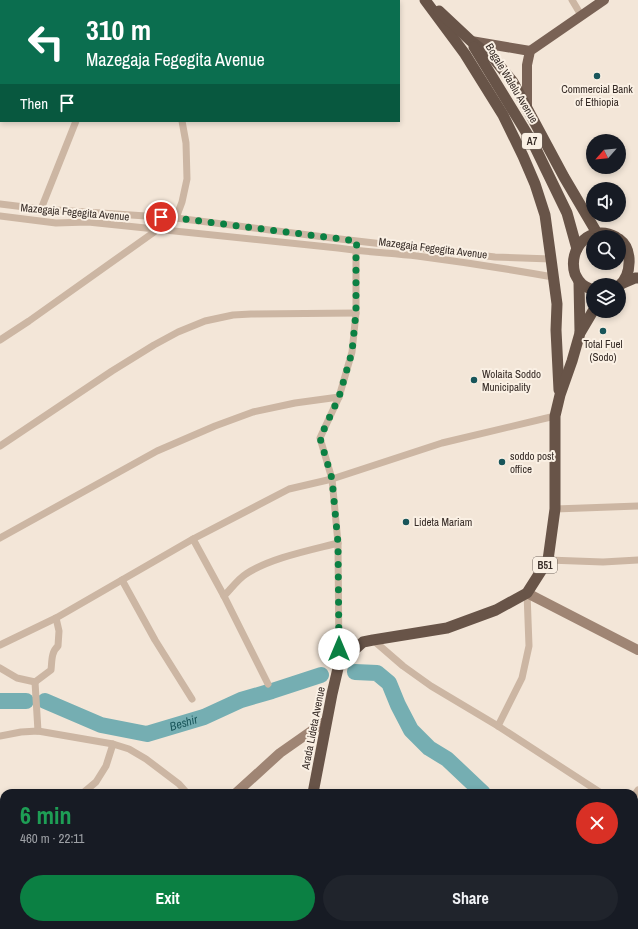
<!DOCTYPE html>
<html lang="en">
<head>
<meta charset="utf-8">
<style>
  :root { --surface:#171b24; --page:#20242c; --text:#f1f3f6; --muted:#9ea1a6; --accent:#0b8043 }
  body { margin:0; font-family:"Archivo Narrow",sans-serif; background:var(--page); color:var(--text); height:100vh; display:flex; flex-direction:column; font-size:15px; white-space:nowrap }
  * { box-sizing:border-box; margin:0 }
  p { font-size:13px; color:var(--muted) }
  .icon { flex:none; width:22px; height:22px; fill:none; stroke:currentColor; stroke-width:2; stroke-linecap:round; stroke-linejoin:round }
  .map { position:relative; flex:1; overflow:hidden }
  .sheet { position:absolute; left:0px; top:789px; width:638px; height:140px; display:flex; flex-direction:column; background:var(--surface); border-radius:12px 12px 0 0; box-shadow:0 2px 6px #0003 }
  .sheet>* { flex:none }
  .top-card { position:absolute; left:0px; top:0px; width:400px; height:122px; box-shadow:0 2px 6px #0003; background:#0b6e4f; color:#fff; overflow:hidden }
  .needle { width:26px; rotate:243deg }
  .buttons { position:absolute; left:586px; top:134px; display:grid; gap:8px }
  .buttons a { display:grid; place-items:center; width:40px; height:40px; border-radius:50%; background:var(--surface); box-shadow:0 2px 6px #0003; font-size:20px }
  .pin { position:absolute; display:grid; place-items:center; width:34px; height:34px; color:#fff; margin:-17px; border:2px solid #fff; border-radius:50%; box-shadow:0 1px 4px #0007 }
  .me { position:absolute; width:44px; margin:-22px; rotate:0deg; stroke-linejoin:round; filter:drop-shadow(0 0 3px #0008) }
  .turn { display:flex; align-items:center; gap:14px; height:84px; padding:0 20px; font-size:18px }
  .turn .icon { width:52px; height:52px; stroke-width:2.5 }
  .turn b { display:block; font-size:28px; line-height:34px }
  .then { display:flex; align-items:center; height:38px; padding:0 20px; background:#0003; gap:8px; font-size:15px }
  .round { display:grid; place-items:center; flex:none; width:42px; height:42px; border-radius:21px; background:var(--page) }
  .summary { display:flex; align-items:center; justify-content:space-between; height:68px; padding:0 20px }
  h1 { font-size:24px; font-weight:800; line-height:30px; color:#1e9e55 }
  .action { display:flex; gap:8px; margin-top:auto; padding:8px 20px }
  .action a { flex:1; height:46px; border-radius:24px; background:var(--accent); color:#fff; font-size:16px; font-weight:800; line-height:46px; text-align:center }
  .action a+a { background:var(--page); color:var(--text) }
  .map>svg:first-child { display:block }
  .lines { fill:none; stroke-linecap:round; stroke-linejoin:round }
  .river { stroke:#75aeb2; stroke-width:16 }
  .minor { stroke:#ccb6a3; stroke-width:7 }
  .secondary { stroke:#9f8574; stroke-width:10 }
  .primary { stroke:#796255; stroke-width:10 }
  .trunk { stroke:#685448; stroke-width:11 }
  .route { stroke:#0b8043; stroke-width:7; stroke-dasharray:0 12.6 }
  .poi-dot { fill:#18555a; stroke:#faf0e4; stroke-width:1.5 }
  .labels { text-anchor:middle; stroke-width:4; stroke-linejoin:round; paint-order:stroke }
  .shield { fill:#faf0e4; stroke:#71665f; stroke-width:1 }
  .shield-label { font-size:10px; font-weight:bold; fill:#362b26 }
  .street-label { font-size:11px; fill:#362b26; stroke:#faf0e4 }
  .poi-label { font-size:11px; fill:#362b26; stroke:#faf0e4; text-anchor:start }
  .water-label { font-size:12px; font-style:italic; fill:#18555a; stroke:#faf0e4 }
</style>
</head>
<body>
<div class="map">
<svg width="638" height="929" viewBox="0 0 638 929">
  <rect width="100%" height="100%" fill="#f3e6d8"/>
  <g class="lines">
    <!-- river -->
    <g class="river">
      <polyline points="355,672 377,673 389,683 398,705 411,730 429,748 447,759 483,793"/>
      <polyline points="0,701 26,701"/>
      <path id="s1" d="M45,701L101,725L147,734L204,717L241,700L272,691L321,675"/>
      <polyline points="634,924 638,926"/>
    </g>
    <!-- minor -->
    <g class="minor">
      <polyline points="144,0 145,1"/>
      <polyline points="572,0 581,15"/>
      <polyline points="115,1 115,0"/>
      <polyline points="0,204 41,209 176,218 340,239 357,241 495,257 551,259"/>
      <polyline points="41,209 76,121"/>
      <path d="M0,216L56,223L88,222L338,248C365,252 391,253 417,256C463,262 508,269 553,277"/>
      <polyline points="0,340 29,321 157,230 176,218 182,202 187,179 186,143 182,121"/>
      <polyline points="0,446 112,371 154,345 178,332 205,321 233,315 251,314 356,313"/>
      <polyline points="555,509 638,506"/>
      <polyline points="0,538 157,451 215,426 253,412 295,403 339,397"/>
      <polyline points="193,539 224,596 268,684"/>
      <polyline points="548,560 603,562 638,560"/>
      <polyline points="122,580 155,640 192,699"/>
      <path d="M224,596C231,589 238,579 246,574C270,558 311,550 338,543"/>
      <polyline points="373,640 403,666 431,686 498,726 601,793"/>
      <polyline points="0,645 56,618 193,539 289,489 332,479 442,443 555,416"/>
      <polyline points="339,664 338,543 332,479 320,438 339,397 352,352 356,313 356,248"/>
      <path d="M0,668L17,678L35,682L51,670C52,662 51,652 58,646L59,631L56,618"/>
      <polyline points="35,682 38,731"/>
      <polyline points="498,726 522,678 529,646 527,593"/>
      <polyline points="0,736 21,732 38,731 113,744 129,749 146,759 179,784 187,793"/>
      <polyline points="83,793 96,782 106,766 113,744"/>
      <polyline points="634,796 638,790"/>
      <polyline points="634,817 638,819"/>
      <polyline points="0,846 4,843"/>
      <polyline points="0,884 4,890"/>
      <polyline points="28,925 31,929"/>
      <polyline points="149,925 153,929"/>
      <polyline points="561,925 564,929"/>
      <polyline points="312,929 313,925"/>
      <polyline points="551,929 553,925"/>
    </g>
    <!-- secondary -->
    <g class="secondary">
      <polyline points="527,593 638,650"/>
      <polyline points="236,793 280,753 327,720"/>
      <polyline points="76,929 81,925"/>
    </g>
    <!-- primary -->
    <g class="primary">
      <polyline points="471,41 530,51"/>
      <polyline points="527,107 527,65 530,51 604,0"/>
    </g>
    <!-- trunk -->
    <g class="trunk">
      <polyline points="425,0 465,54 503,115 523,156 535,184 545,215 551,259 557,304 556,330 559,390"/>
      <polyline points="439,11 471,41 494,59 513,82 564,177 597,233"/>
      <polyline points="474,47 534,145 567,213 577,249"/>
      <path d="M619,239C633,249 632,275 619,286"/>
      <polyline points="579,282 580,332"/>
      <polyline points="621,284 635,278 638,278"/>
      <path d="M593,290C588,288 583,286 580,282C578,280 576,276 575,274C567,248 591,223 616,237"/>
      <polyline points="313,793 332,694 339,664 363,642 373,640 447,628 496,610 527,593 548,560 555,509 555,416 560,395 572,361 580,333 593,311"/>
      <polyline points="336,925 339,929"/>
    </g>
  </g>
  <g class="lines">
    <!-- route -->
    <polyline class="route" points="161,217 176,218 357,241 356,251 356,312 352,352 339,397 320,438 332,479 338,543 339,649"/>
  </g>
  <!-- markers -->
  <g class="poi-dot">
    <circle cx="597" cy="76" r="4"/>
    <circle cx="603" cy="331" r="4"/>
    <circle cx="474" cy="380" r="4"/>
    <circle cx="502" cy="462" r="4"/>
    <circle cx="406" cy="522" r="4"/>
  </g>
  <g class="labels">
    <!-- shield labels -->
    <g class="shield">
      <rect x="522" y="133" width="20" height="16" rx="3"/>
      <rect x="533" y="557" width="24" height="16" rx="3"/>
    </g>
    <g class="shield-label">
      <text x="532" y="145">A7</text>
      <text x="545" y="569">B51</text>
    </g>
    <!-- street labels -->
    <g class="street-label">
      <text transform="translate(512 83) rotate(59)" y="4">Bogale Walelu Avenue</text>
      <text transform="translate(75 212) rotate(5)" y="4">Mazegaja Fegegita Avenue</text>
      <text transform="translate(433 248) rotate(7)" y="4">Mazegaja Fegegita Avenue</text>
      <text transform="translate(313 728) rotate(-79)" y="4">Arada Lideta Avenue</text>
    </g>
    <!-- poi labels -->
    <g class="poi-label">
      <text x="597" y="93" text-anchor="middle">Commercial Bank<tspan x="597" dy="13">of Ethiopia</tspan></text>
      <text x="603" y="348" text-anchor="middle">Total Fuel<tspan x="603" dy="13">(Sodo)</tspan></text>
      <text x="482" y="378">Wolaita Soddo<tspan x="482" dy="13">Municipality</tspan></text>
      <text x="510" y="460">soddo post<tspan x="510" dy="13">office</tspan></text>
      <text x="414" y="526">Lideta Mariam</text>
    </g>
    <!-- water labels -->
    <g class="water-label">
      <text dy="4" stroke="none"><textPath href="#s1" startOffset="146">Beshir</textPath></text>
    </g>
  </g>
</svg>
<div class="buttons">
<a><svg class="needle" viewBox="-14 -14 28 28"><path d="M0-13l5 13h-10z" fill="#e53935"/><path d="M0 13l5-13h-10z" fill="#9ea1a6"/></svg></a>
<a><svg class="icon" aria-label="sound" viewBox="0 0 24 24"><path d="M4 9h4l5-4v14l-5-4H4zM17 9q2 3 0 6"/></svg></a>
<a><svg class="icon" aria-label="search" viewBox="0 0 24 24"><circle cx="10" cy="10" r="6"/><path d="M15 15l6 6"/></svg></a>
<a><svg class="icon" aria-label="layers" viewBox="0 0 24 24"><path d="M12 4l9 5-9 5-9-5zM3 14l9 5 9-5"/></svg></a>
</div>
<div class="pin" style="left:161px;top:217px;background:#d93025"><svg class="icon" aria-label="arrive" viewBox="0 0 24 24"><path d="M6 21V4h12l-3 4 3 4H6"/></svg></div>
<svg class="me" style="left:339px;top:649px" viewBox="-20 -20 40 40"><circle r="19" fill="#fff"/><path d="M0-13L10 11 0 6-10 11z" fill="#0b8043"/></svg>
<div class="top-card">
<div class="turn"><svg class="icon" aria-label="left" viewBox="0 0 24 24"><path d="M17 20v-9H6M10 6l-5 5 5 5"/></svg><div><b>310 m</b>Mazegaja Fegegita Avenue</div></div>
<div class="then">Then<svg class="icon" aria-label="arrive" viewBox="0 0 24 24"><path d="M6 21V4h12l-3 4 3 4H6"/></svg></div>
</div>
<section class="sheet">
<div class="summary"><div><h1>6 min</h1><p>460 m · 22:11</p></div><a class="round" style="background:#d93025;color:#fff"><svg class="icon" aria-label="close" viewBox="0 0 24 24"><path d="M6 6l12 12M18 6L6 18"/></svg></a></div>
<div class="action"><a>Exit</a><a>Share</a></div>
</section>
</div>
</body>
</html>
